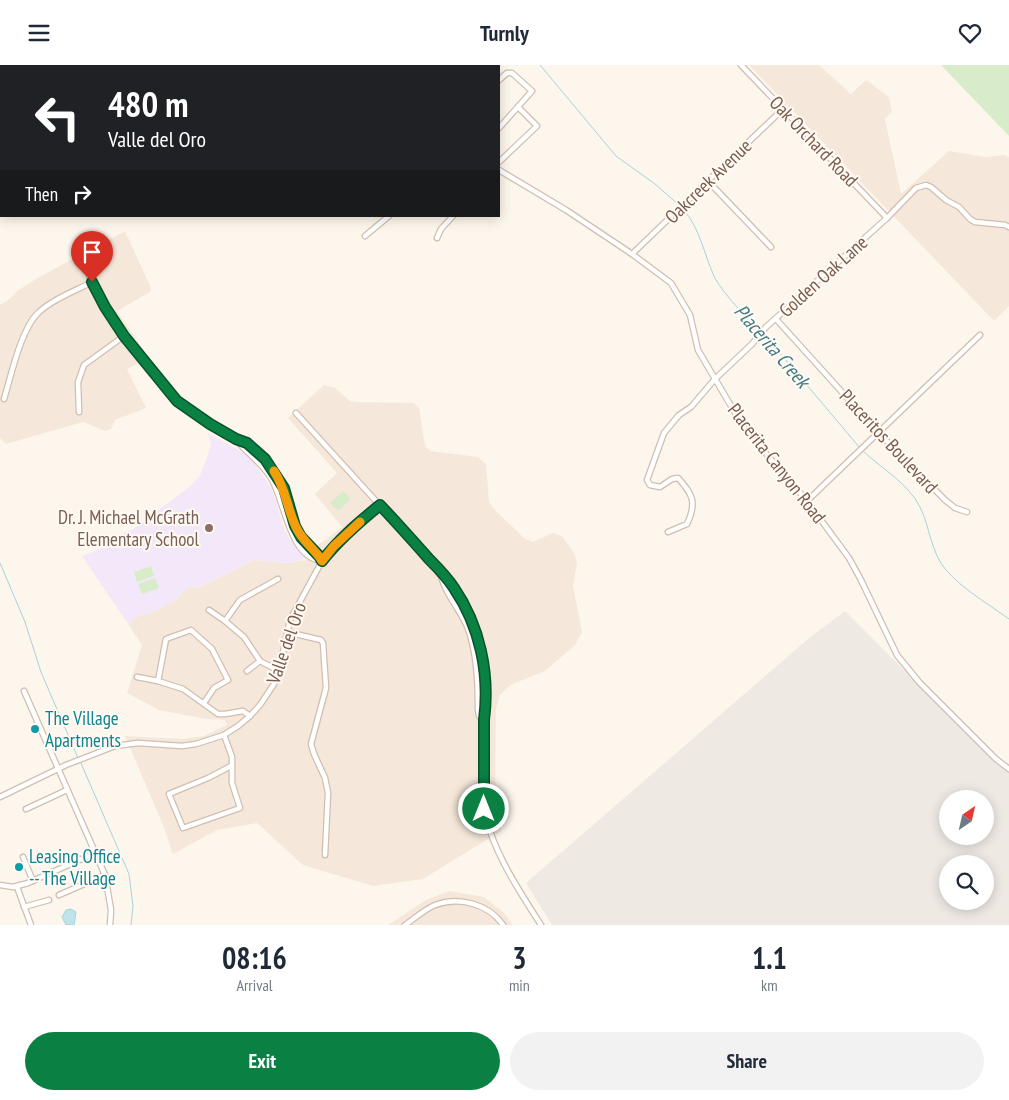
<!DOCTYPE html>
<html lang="en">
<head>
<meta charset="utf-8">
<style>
  :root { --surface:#fff; --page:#f2f2f3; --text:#1f2937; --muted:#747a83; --accent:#0b8043 }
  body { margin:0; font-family:"PT Sans Narrow",sans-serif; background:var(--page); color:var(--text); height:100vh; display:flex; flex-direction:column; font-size:19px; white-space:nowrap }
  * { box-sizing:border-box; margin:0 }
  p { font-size:16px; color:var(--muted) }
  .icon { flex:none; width:28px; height:28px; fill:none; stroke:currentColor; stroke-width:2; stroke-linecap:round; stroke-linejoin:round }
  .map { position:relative; height:860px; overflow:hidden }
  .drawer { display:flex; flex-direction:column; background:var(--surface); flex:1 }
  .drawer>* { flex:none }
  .guide { position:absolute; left:0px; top:0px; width:500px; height:152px; box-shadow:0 2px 12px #0003; background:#202124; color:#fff; overflow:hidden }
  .needle { width:32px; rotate:34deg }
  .fabs { position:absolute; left:939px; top:725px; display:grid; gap:10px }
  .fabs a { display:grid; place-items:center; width:55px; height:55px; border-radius:50%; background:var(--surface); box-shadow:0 2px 12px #0003; font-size:25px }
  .pin { position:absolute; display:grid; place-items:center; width:42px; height:42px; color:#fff; margin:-51px -21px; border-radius:50% 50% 50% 0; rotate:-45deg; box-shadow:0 0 5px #0007 }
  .pin .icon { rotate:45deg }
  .me { position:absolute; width:55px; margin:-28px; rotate:0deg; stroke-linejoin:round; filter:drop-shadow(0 0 4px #0008) }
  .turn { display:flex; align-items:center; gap:18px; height:105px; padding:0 25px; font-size:22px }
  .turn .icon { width:65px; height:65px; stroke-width:2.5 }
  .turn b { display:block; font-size:35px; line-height:42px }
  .then { display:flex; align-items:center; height:48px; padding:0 25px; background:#0003; gap:10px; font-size:19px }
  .eta { display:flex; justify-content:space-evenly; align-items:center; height:85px; text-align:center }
  .eta b { font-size:30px; font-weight:700; line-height:35px }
  .button { display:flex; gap:10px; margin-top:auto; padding:10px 25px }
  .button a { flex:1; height:58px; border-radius:30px; background:var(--accent); color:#fff; font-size:20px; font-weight:700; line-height:58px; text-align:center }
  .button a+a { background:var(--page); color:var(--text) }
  header { display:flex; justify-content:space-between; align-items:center; height:65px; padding:0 25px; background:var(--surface); font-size:22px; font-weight:700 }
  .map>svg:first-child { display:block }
  .residential { fill:#f5e8da }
  .industrial { fill:#efe9e4; fill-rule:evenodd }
  .education { fill:#f3e8fa }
  .green { fill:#d8ecc9 }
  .water { fill:#bfe3e8; stroke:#a5d3da }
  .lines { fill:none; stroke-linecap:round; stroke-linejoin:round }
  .stream { stroke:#a5d3da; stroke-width:1 }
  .minor-casing { stroke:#d1beb0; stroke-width:7 }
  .minor { stroke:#fff; stroke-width:4.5 }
  .route-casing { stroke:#07532c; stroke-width:12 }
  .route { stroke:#0b8043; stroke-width:9 }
  .slow { stroke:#f59e0b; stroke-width:9 }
  .education-dot { fill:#8d6e63; stroke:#fffaf3; stroke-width:2 }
  .culture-dot { fill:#0f9aa8; stroke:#fffaf3; stroke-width:2 }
  .labels { text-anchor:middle; stroke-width:4; stroke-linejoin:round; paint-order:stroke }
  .street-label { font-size:19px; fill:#7a5c4d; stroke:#fffaf3 }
  .education-label { font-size:19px; fill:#785e54; stroke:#fffaf3; text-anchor:end }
  .culture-label { font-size:19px; fill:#0d838f; stroke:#fffaf3; text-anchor:start }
  .water-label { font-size:20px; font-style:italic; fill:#437c86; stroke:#fffaf3 }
</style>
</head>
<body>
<header><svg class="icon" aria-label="menu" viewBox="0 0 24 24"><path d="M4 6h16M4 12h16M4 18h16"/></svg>Turnly<svg class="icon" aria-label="heart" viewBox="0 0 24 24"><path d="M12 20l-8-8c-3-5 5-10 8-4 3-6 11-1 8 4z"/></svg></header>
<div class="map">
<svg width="1009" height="860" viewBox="0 0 1009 860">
  <rect width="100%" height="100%" fill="#fdf6ec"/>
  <!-- residential -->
  <g class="residential">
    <polygon points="749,0 819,0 851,29 866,15 889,32 892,46 885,54 901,129 949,86 985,92 1004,90 1009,92 1009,241 994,256"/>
    <polygon points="125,166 151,223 150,227 117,246 149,293 127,304 146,343 115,355 111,364 105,366 83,357 6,379 0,373 0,240 10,234 17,226 41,211"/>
    <polygon points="324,320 335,323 350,336 356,337 414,338 419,343 425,381 430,386 478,392 486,399 489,437 496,446 525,474 533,477 553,468 562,471 574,488 577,498 573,521 582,567 575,580 545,606 510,620 500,630 496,644 495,735 501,766 423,814 373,821 303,800 257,758 217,765 173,789 163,760 125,671 182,674 204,671 227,660 225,655 206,654 159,645 127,628 142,580 128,559 140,550 148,549 176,535 183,526 190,522 198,523 254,495 287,498 306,495 315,481 321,478 342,462 315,429 337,408 288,353"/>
    <polygon points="449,826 484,832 504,848 513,860 388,860 426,835"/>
  </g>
  <!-- industrial -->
  <path class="industrial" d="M845,546L998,699L1009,708V860H552L526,818L808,574ZM948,734H985V771H948ZM948,799H985V836H948Z"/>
  <!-- education -->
  <polygon class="education" points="208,368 244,388 255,399 271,423 277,439 282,459 289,473 306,494 287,498 254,495 198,523 190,522 183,526 176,535 148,549 140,550 128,559 82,491 105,482 119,470 133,464 192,420 200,410 207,393 211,378"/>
  <!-- green -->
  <g class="green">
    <polygon points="941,0 1009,0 1009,71"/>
    <polygon points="343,426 351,434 338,446 330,438"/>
    <polygon points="151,501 154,511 137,517 134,507"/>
    <polygon points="155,513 159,523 142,529 138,519"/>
  </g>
  <!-- water -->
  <polygon class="water" points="71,844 76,847 74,860 66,860 62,852 66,845"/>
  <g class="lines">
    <!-- stream -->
    <g class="stream">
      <polyline points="540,0 616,91 655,119 680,141"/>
      <path d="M683,144C700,163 704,189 714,211C721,226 747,254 760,265"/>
      <polyline points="763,268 860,383"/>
      <path d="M863,386C882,404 908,418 920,442C930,462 931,488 946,505C961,523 990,540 1009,554"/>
      <polyline points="0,498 25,557 41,607 78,693"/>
      <polyline points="80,696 129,809 133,841 131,860"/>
    </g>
    <!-- minor casing -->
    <g class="minor-casing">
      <g id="minor">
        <polyline points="319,0 320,1"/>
        <polyline points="741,0 887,153"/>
        <polyline points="392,1 393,0"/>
        <polyline points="499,15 507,8 512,8 532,26 499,63"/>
        <polyline points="499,97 537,61 518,42"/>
        <polyline points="499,105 566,145 632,189 671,218 690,250 698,285 744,363 807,436 849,493 861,515 897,590 919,617 996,694 1009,704"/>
        <polyline points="707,115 771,182"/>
        <polyline points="365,171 389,151"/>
        <polyline points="437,173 441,164 453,151"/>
        <polyline points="632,189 784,43"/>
        <polyline points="86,199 90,214 105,242 124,271 177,336 210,359 236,374 247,378 265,394 283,423 295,461 301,472 319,491 322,496"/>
        <polyline points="776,254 878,367 945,435 955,443 967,447"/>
        <path d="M4,334C11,311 21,264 38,248C51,235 75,226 92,217"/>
        <polyline points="79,347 78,317 84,300 124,271"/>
        <path d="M296,348L453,521C493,584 483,629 484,700C484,714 481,731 484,745C493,787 518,824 541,860"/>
        <path d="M237,376C248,389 262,398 271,413C285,436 289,493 322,496"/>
        <polyline points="807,436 980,270"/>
        <path d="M668,467L687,459C697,438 693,429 678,413L672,414L660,422L650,420L647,415L664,368L679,350L691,342L715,314L752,279L766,262L887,153L916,123L926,120L931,122L946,135L959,142L970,154L975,157L1005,160L1009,162"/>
        <path d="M440,506C443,526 459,543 467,561C477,587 478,618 478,645L479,651L484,655"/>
        <polyline points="209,545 225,556 244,572 260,596 279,606"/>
        <polyline points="225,556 240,535 278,514"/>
        <polyline points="287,567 321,575 323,578 326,623 311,679 314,689 325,713 328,728 325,790"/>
        <polyline points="247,606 260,596"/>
        <polyline points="137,612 158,616 183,624 218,649 225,649 243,646 250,651"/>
        <polyline points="158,616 166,574 191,565 212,584 228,615 214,623 204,638"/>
        <polyline points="24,626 105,810 111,845 110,860"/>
        <polyline points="224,670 232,692 232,718 240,743 183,763 169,729 208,713 231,701"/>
        <polyline points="0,732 66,700 115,681 138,678 182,681 196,679 224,670 238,661 250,651 260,640 274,619 279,606 290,555 322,496 334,481 349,465 380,440"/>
        <polyline points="26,744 67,725"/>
        <polyline points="23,792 33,816"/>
        <polyline points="0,820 13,822 28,818 95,788"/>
        <polyline points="17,822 31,860"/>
        <polyline points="59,830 105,810"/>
        <polyline points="24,842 49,835"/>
        <path d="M405,860C414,854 425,844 435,840C459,831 489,839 503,860"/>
      </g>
    </g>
    <!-- minor -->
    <use href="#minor" class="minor"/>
  </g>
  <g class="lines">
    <!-- route casing -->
    <g class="route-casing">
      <path id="route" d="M92,217L105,242L124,271L177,336L210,359L236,374L247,378L265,394L284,423L295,461L301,472L319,491L322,496C339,474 359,457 380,440C397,458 413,476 429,494C438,503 447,512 454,523C480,561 490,609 484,655V744"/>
    </g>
    <!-- route -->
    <use href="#route" class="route"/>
    <!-- slow -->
    <path class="slow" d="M274,406C286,424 287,444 296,462C302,476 315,484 322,496L334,481L360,457"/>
  </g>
  <!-- markers -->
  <circle class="education-dot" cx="209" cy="463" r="5"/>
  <g class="culture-dot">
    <circle cx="35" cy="664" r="5"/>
    <circle cx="19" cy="802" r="5"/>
  </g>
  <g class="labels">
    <!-- street labels -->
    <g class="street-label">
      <text transform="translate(814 76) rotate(46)" y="7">Oak Orchard Road</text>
      <text transform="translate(708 116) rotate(-44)" y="7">Oakcreek Avenue</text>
      <text transform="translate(823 211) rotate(-42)" y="7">Golden Oak Lane</text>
      <text transform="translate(889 376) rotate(47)" y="7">Placeritos Boulevard</text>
      <text transform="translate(777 398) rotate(52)" y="7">Placerita Canyon Road</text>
      <text transform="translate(286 578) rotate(-71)" y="7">Valle del Oro</text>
    </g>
    <!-- education labels -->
    <g class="education-label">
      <text x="199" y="459">Dr. J. Michael McGrath<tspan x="199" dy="22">Elementary School</tspan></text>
    </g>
    <!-- culture labels -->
    <g class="culture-label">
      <text x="45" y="660">The Village<tspan x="45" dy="22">Apartments</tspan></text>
      <text x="29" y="798">Leasing Office<tspan x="29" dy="22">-- The Village</tspan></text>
    </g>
    <!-- water labels -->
    <g class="water-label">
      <text transform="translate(772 281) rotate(49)" y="7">Placerita Creek</text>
    </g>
  </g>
</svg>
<div class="fabs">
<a><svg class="needle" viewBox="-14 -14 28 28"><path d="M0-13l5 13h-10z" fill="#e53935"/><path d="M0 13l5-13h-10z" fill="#747a83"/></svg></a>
<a><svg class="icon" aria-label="search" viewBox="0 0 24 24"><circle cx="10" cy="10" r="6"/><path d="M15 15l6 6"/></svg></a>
</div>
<div class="pin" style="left:92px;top:217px;background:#d93025"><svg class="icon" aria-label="arrive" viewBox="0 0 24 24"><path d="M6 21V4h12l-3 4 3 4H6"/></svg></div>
<svg class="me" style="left:484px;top:744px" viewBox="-20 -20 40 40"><circle r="17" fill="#0b8043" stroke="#fff" stroke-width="3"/><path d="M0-11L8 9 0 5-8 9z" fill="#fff"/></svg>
<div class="guide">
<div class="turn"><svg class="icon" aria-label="left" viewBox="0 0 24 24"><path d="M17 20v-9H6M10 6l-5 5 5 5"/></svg><div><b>480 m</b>Valle del Oro</div></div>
<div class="then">Then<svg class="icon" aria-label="right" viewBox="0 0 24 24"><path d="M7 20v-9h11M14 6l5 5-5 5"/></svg></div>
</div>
</div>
<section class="drawer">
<div class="eta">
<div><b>08:16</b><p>Arrival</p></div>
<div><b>3</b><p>min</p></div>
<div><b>1.1</b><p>km</p></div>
</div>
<div class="button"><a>Exit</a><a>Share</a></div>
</section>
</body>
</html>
